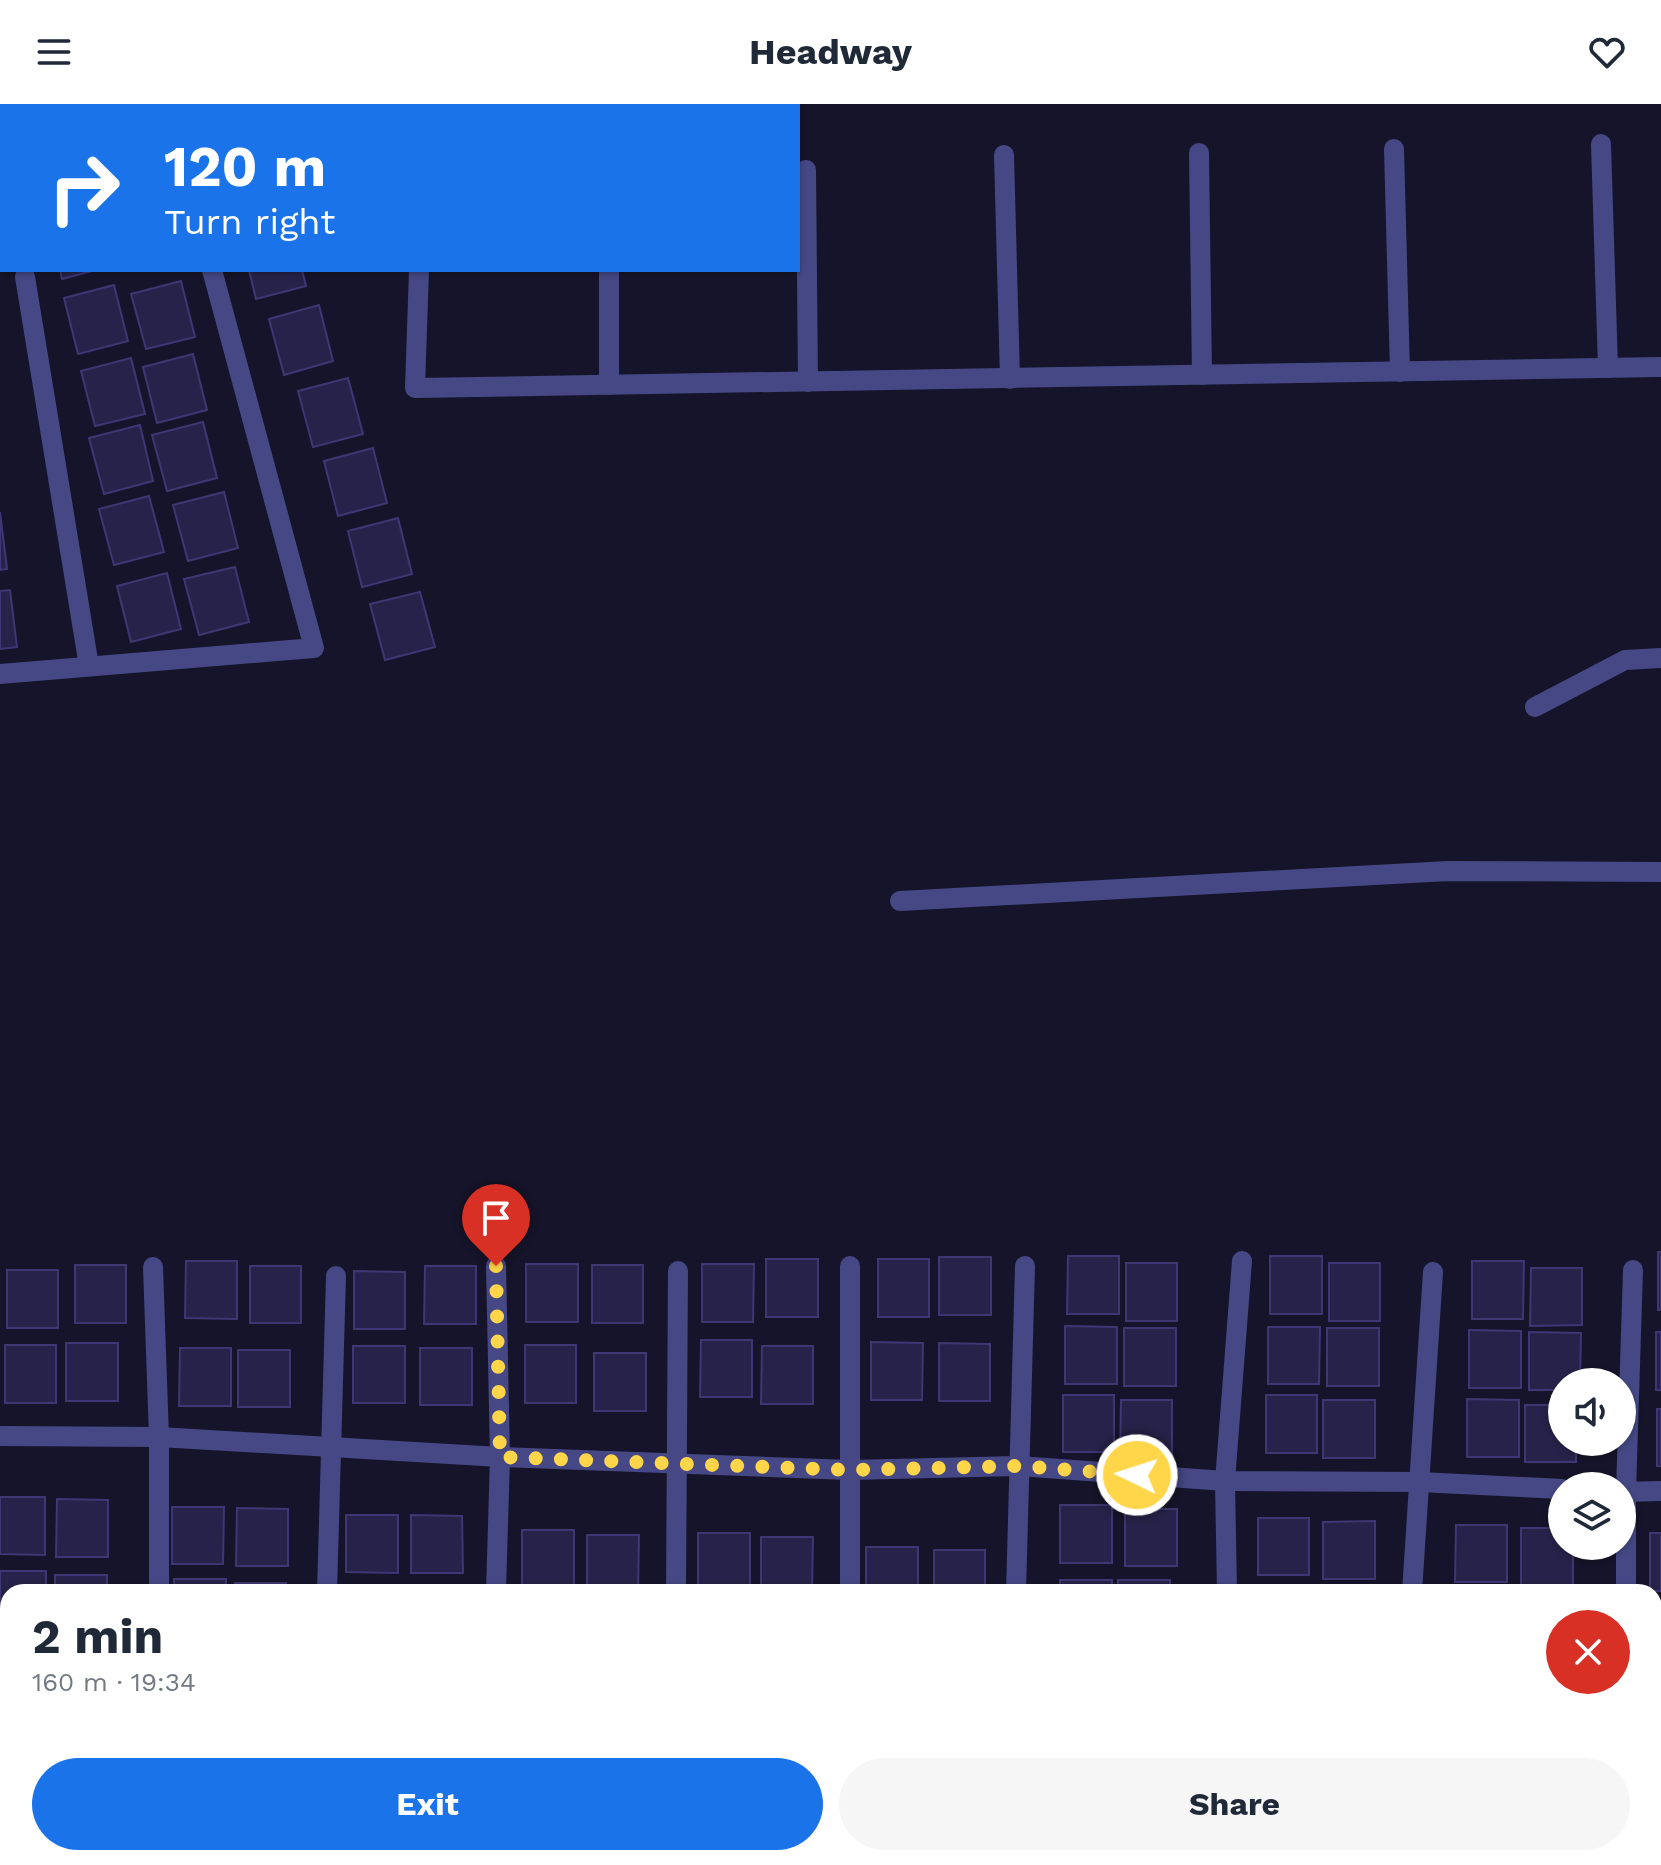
<!DOCTYPE html>
<html lang="en">
<head>
<meta charset="utf-8">
<style>
  :root { --surface:#fff; --page:#f6f6f7; --text:#1f2937; --muted:#747a83; --accent:#1a73e8 }
  body { margin:0; font-family:"Work Sans",sans-serif; background:var(--page); color:var(--text); height:100vh; display:flex; flex-direction:column; font-size:30px; white-space:nowrap }
  * { box-sizing:border-box; margin:0 }
  p { font-size:26px; color:var(--muted) }
  .icon { flex:none; width:44px; height:44px; fill:none; stroke:currentColor; stroke-width:2; stroke-linecap:round; stroke-linejoin:round }
  .map { position:relative; flex:1; overflow:hidden }
  .details { position:absolute; left:0px; top:1480px; width:1662px; height:282px; display:flex; flex-direction:column; background:var(--surface); border-radius:24px 24px 0 0; box-shadow:0 2px 6px #0004 }
  .details>* { flex:none }
  .hud { position:absolute; left:0px; top:0px; width:800px; height:168px; box-shadow:0 2px 6px #0004; background:#1a73e8; color:#fff; overflow:hidden }
  .tools { position:absolute; left:1548px; top:1264px; display:grid; gap:16px }
  .tools a { display:grid; place-items:center; width:88px; height:88px; border-radius:50%; background:var(--surface); box-shadow:0 2px 6px #0004; font-size:40px }
  .pin { position:absolute; display:grid; place-items:center; width:68px; height:68px; color:#fff; margin:-82px -34px; border-radius:50% 50% 50% 0; rotate:-45deg; box-shadow:0 0 8px #0007 }
  .pin .icon { rotate:45deg }
  .me { position:absolute; width:88px; margin:-44px; rotate:274deg; stroke-linejoin:round; filter:drop-shadow(0 0 6px #0008) }
  .turn { display:flex; align-items:center; gap:28px; height:168px; padding:0 32px; font-size:36px }
  .turn .icon { width:104px; height:104px; stroke-width:2.5 }
  .turn b { display:block; font-size:56px; line-height:68px }
  .round { display:grid; place-items:center; flex:none; width:84px; height:84px; border-radius:42px; background:var(--page) }
  .overview { display:flex; align-items:center; justify-content:space-between; height:136px; padding:0 32px }
  h1 { font-size:48px; font-weight:700; line-height:60px }
  .primary-button { display:flex; gap:16px; margin-top:auto; padding:16px 32px }
  .primary-button a { flex:1; height:92px; border-radius:48px; background:var(--accent); color:#fff; font-size:32px; font-weight:700; line-height:92px; text-align:center }
  .primary-button a+a { background:var(--page); color:var(--text) }
  header { display:flex; justify-content:space-between; align-items:center; height:104px; padding:0 32px; background:var(--surface); font-size:36px; font-weight:700 }
  .map>svg:first-child { display:block }
  .building { fill:#272249; stroke:#3d3773; stroke-width:2 }
  .lines { fill:none; stroke-linecap:round; stroke-linejoin:round }
  .minor { stroke:#454884; stroke-width:20 }
  .route { stroke:#ffd54a; stroke-width:14; stroke-dasharray:0 25.2 }
</style>
</head>
<body>
<header><svg class="icon" aria-label="menu" viewBox="0 0 24 24"><path d="M4 6h16M4 12h16M4 18h16"/></svg>Headway<svg class="icon" aria-label="heart" viewBox="0 0 24 24"><path d="M12 20l-8-8c-3-5 5-10 8-4 3-6 11-1 8 4z"/></svg></header>
<div class="map">
<svg width="1661" height="1761" viewBox="0 0 1661 1761">
  <rect width="100%" height="100%" fill="#16142a"/>
  <!-- building -->
  <g class="building">
    <polygon points="60,166 96,166 62,175"/>
    <polygon points="249,166 302,166 306,182 256,195"/>
    <polygon points="181,177 195,233 146,245 131,190"/>
    <polygon points="114,181 128,237 78,250 64,194"/>
    <polygon points="319,201 333,257 284,271 269,215"/>
    <polygon points="193,250 207,306 157,319 143,263"/>
    <polygon points="131,254 145,310 95,322 81,267"/>
    <polygon points="348,274 363,330 313,343 298,287"/>
    <polygon points="203,318 217,374 167,387 152,331"/>
    <polygon points="140,321 153,377 104,390 89,334"/>
    <polygon points="373,344 387,399 338,412 324,357"/>
    <polygon points="224,388 238,444 188,457 173,401"/>
    <polygon points="149,392 164,448 114,461 99,405"/>
    <polygon points="0,408 7,465 0,466"/>
    <polygon points="398,414 412,470 362,483 348,427"/>
    <polygon points="235,463 249,518 199,531 184,475"/>
    <polygon points="167,469 181,525 131,538 117,482"/>
    <polygon points="10,486 17,543 0,545 0,487"/>
    <polygon points="420,488 435,543 385,556 370,500"/>
    <rect x="1658" y="1148" width="3" height="58"/>
    <polygon points="1068,1152 1119,1152 1119,1210 1067,1210"/>
    <rect x="1270" y="1152" width="52" height="58"/>
    <rect x="939" y="1153" width="52" height="58"/>
    <rect x="766" y="1155" width="52" height="58"/>
    <rect x="878" y="1155" width="51" height="58"/>
    <polygon points="186,1157 237,1157 237,1215 185,1214"/>
    <polygon points="1472,1157 1524,1157 1523,1215 1472,1215"/>
    <rect x="1126" y="1159" width="51" height="58"/>
    <rect x="1329" y="1159" width="51" height="58"/>
    <rect x="526" y="1160" width="52" height="58"/>
    <polygon points="702,1160 754,1160 753,1218 702,1218"/>
    <rect x="75" y="1161" width="51" height="58"/>
    <rect x="592" y="1161" width="51" height="58"/>
    <rect x="250" y="1162" width="51" height="57"/>
    <polygon points="425,1162 476,1162 476,1220 424,1220"/>
    <polygon points="1531,1164 1582,1164 1582,1221 1530,1222"/>
    <rect x="7" y="1166" width="51" height="58"/>
    <polygon points="354,1167 405,1168 405,1225 354,1225"/>
    <polygon points="1065,1222 1117,1223 1117,1280 1065,1280"/>
    <polygon points="1268,1223 1320,1223 1319,1280 1268,1280"/>
    <rect x="1124" y="1224" width="52" height="58"/>
    <rect x="1327" y="1224" width="52" height="58"/>
    <polygon points="1469,1226 1521,1227 1521,1284 1469,1284"/>
    <polygon points="1529,1228 1581,1229 1580,1278 1562,1278 1562,1286 1529,1286"/>
    <rect x="1656" y="1228" width="5" height="58"/>
    <polygon points="701,1236 752,1236 752,1293 700,1293"/>
    <polygon points="871,1238 923,1239 922,1296 871,1296"/>
    <rect x="66" y="1239" width="52" height="58"/>
    <polygon points="939,1239 990,1240 990,1297 939,1297"/>
    <rect x="5" y="1241" width="51" height="58"/>
    <rect x="525" y="1241" width="51" height="58"/>
    <rect x="353" y="1242" width="52" height="57"/>
    <polygon points="762,1242 813,1242 813,1300 761,1300"/>
    <polygon points="180,1244 231,1244 231,1302 179,1302"/>
    <rect x="420" y="1244" width="52" height="57"/>
    <rect x="238" y="1246" width="52" height="57"/>
    <rect x="594" y="1249" width="52" height="58"/>
    <rect x="1063" y="1291" width="51" height="57"/>
    <rect x="1266" y="1291" width="51" height="58"/>
    <polygon points="1467,1295 1519,1296 1519,1353 1467,1353"/>
    <polygon points="1121,1296 1172,1296 1172,1354 1120,1354"/>
    <rect x="1323" y="1296" width="52" height="58"/>
    <polygon points="1525,1301 1562,1301 1562,1338 1576,1338 1576,1358 1525,1358"/>
    <rect x="1657" y="1305" width="4" height="57"/>
    <polygon points="0,1393 45,1393 45,1451 0,1450"/>
    <polygon points="57,1395 108,1396 108,1453 56,1453"/>
    <rect x="1060" y="1401" width="52" height="58"/>
    <polygon points="172,1403 224,1403 223,1460 172,1460"/>
    <polygon points="237,1404 288,1405 288,1462 236,1462"/>
    <rect x="1125" y="1405" width="52" height="57"/>
    <polygon points="346,1411 398,1411 398,1469 346,1468"/>
    <polygon points="411,1411 462,1412 463,1469 411,1469"/>
    <rect x="1258" y="1414" width="51" height="57"/>
    <polygon points="1375,1417 1375,1475 1323,1475 1323,1418"/>
    <polygon points="1456,1421 1507,1421 1507,1478 1455,1478"/>
    <polygon points="1521,1424 1562,1424 1562,1442 1573,1442 1573,1482 1521,1482"/>
    <rect x="522" y="1426" width="52" height="58"/>
    <rect x="698" y="1429" width="52" height="58"/>
    <rect x="1650" y="1429" width="11" height="58"/>
    <polygon points="587,1431 639,1431 638,1488 587,1488"/>
    <polygon points="761,1433 813,1433 812,1488 761,1488"/>
    <rect x="866" y="1443" width="52" height="45"/>
    <rect x="934" y="1446" width="51" height="42"/>
    <polygon points="0,1467 46,1467 46,1488 8,1488 8,1525 0,1525"/>
    <rect x="55" y="1471" width="52" height="17"/>
    <rect x="174" y="1475" width="52" height="13"/>
    <rect x="1060" y="1476" width="52" height="12"/>
    <rect x="1118" y="1476" width="52" height="12"/>
    <rect x="235" y="1479" width="51" height="9"/>
    <rect x="1654" y="1504" width="7" height="58"/>
    <rect x="1654" y="1569" width="7" height="57"/>
  </g>
  <g class="lines">
    <!-- minor -->
    <g class="minor">
      <polyline points="364,0 365,2"/>
      <polyline points="1601,40 1608,264"/>
      <polyline points="1394,45 1400,268"/>
      <polyline points="1199,49 1202,271"/>
      <polyline points="1004,51 1010,275"/>
      <polyline points="806,66 808,278"/>
      <polyline points="419,166 415,284 1661,263"/>
      <polyline points="609,166 609,281"/>
      <polyline points="25,173 89,562"/>
      <polyline points="0,570 314,544 212,166"/>
      <polyline points="1535,603 1625,556 1661,554"/>
      <polyline points="900,797 1448,767 1661,768"/>
      <polyline points="153,1163 159,1333 159,1488"/>
      <polyline points="0,1332 159,1333 500,1353 849,1366 1019,1362 1225,1377 1420,1378 1562,1385"/>
      <polyline points="1622,1388 1661,1387"/>
      <polyline points="327,1488 336,1172"/>
      <polyline points="496,1488 500,1353 496,1162"/>
      <polyline points="676,1488 678,1167"/>
      <polyline points="850,1488 850,1162"/>
      <polyline points="1016,1488 1025,1162"/>
      <polyline points="1227,1488 1225,1377 1242,1157"/>
      <polyline points="1412,1488 1433,1168"/>
      <polyline points="1626,1488 1626,1388 1633,1166"/>
    </g>
  </g>
  <g class="lines">
    <!-- route -->
    <polyline class="route" points="496,1162 500,1353 849,1366 1019,1362 1137,1371"/>
  </g>
</svg>
<div class="tools">
<a><svg class="icon" aria-label="sound" viewBox="0 0 24 24"><path d="M4 9h4l5-4v14l-5-4H4zM17 9q2 3 0 6"/></svg></a>
<a><svg class="icon" aria-label="layers" viewBox="0 0 24 24"><path d="M12 4l9 5-9 5-9-5zM3 14l9 5 9-5"/></svg></a>
</div>
<div class="pin" style="left:496px;top:1162px;background:#d93025"><svg class="icon" aria-label="arrive" viewBox="0 0 24 24"><path d="M6 21V4h12l-3 4 3 4H6"/></svg></div>
<svg class="me" style="left:1137px;top:1371px" viewBox="-20 -20 40 40"><circle r="17" fill="#ffd54a" stroke="#fff" stroke-width="3"/><path d="M0-11L8 9 0 5-8 9z" fill="#fff"/></svg>
<div class="hud">
<div class="turn"><svg class="icon" aria-label="right" viewBox="0 0 24 24"><path d="M7 20v-9h11M14 6l5 5-5 5"/></svg><div><b>120 m</b>Turn right</div></div>
</div>
<section class="details">
<div class="overview"><div><h1>2 min</h1><p>160 m · 19:34</p></div><a class="round" style="background:#d93025;color:#fff"><svg class="icon" aria-label="close" viewBox="0 0 24 24"><path d="M6 6l12 12M18 6L6 18"/></svg></a></div>
<div class="primary-button"><a>Exit</a><a>Share</a></div>
</section>
</div>
</body>
</html>
